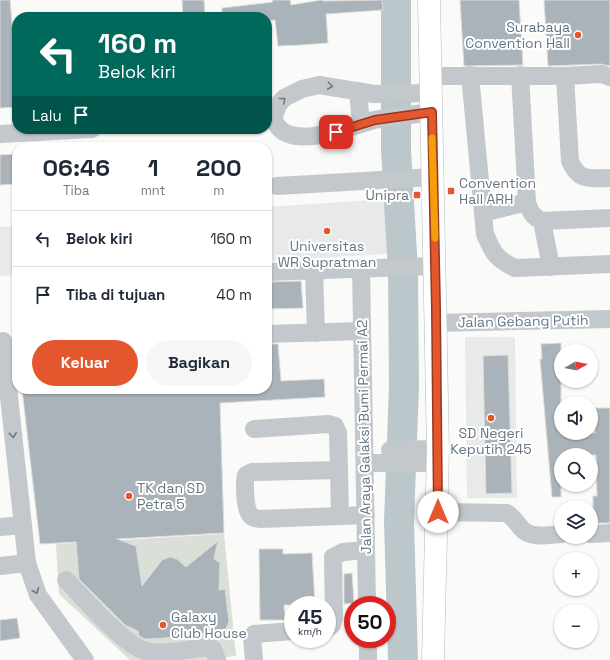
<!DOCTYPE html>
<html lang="id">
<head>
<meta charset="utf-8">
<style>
  :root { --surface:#fff; --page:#f6f6f7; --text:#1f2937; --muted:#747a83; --line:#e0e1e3; --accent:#e4572e }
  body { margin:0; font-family:"Space Grotesk",sans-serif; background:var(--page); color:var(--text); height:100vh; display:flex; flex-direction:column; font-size:15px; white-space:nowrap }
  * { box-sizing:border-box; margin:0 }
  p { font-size:13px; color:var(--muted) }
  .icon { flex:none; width:22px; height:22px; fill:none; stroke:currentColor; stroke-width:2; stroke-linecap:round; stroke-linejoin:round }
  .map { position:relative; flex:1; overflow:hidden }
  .panel { position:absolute; left:12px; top:142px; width:260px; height:252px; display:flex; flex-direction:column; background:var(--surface); border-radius:16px; box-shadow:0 1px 3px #0004 }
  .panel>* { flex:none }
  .banner { position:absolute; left:12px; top:12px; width:260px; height:122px; border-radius:16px; box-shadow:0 1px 3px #0004; background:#00695c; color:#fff; overflow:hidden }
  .needle { width:26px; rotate:81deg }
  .fabs { position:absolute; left:554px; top:344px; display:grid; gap:8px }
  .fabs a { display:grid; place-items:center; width:44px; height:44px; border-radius:50%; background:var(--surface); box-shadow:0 1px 3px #0004; font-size:20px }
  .speed { position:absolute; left:284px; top:596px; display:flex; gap:8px; font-size:20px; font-weight:700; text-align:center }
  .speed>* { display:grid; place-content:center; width:52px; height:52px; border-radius:50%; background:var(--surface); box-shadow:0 1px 3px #0004; line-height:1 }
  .speed small { font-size:10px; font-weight:400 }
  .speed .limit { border:6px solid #d22; background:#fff; color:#111 }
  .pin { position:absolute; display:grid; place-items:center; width:34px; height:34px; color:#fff; margin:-17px; border-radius:8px; box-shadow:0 2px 6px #0006 }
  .me { position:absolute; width:44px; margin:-22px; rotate:0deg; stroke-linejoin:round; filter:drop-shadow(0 0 3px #0008) }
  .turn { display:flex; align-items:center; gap:14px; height:84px; padding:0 20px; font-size:18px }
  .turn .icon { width:52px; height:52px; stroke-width:2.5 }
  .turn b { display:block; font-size:28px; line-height:34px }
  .then { display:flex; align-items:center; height:38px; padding:0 20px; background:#0003; gap:8px; font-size:15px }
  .eta { display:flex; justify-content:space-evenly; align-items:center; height:68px; text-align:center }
  .eta b { font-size:24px; font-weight:700; line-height:28px }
  .primary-button { display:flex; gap:8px; margin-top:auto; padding:8px 20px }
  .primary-button a { flex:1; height:46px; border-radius:24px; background:var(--accent); color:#fff; font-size:16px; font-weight:700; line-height:46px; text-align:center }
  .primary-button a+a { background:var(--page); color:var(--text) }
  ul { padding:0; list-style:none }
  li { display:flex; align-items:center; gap:12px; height:56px; padding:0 20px; border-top:1px solid var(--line) }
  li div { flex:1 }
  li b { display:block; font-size:15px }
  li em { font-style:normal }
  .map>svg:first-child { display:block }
  .built { fill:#e8e9e9 }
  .green { fill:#dadfd7 }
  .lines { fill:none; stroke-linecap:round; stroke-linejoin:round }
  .river { stroke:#bbc7cb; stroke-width:30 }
  .building { fill:#aab3b9; stroke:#dcdcda }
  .major-casing { stroke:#b5babe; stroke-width:23 }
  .minor { stroke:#c3c8cc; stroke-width:18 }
  .major { stroke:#fff; stroke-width:22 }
  .oneway { stroke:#6a7a87 }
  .route-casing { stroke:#94391e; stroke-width:10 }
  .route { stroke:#e4572e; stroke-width:7 }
  .slow { stroke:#f59e0b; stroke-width:7 }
  .poi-dot { fill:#e4572e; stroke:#fff; stroke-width:1.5 }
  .labels { text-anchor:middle; stroke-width:4; stroke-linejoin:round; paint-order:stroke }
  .poi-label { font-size:14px; fill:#657683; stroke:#fff; text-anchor:start }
  .street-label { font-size:14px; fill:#657683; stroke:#fff }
</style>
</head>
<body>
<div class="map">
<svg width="610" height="660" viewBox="0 0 610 660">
  <rect width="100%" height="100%" fill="#fafaf8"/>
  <!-- built -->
  <g class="built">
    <polygon points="385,199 389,254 267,261 267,207"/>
    <polygon points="17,226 17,275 0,276 0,227"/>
    <polygon points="465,337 515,337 517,498 467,498"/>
  </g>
  <!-- green -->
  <polygon class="green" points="224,534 236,656 204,660 130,660 59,594 56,544"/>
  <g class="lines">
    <!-- river -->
    <polyline class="river" points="396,0 396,150 403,271 404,387 399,521 403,660"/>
  </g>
  <!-- building -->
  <g class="building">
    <polygon points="0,0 10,0 17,79 17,107 0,108"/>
    <polygon points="182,0 204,0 205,17 183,17"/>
    <polygon points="272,0 290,0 291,5 321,0 324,1 382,0 383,10 326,14 328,43 301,45 278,46 275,20 267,21 267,17 222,17 222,8 273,2"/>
    <polygon points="460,0 519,0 523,65 464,66"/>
    <polygon points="544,0 610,0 610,66 601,64 548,66"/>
    <polygon points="17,154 17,184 0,185 0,155"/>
    <polygon points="301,281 303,308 267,309 267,282"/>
    <polygon points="561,343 561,433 595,433 594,408 610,408 610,523 593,523 593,496 597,496 596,455 561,455 561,497 552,497 540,359 542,359 541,344"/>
    <polygon points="267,344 278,344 281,381 324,379 325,397 220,403 224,533 117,539 136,546 142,586 162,560 170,557 177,559 186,567 218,541 214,559 220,563 219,590 225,589 229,621 226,629 199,634 185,634 166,638 145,639 139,636 138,631 125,625 79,579 76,542 40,544 22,389 267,389"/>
    <polygon points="508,355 512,493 486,494 483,356"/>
    <polygon points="259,549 283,549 283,554 312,553 315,605 284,605 285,620 260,620"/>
    <polygon points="352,573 354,603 344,604 344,574"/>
    <polygon points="17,618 20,638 0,641 0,620"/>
  </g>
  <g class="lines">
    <!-- major casing -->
    <g class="major-casing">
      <polyline id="major" points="429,0 438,449 433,660"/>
    </g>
    <!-- minor -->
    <g class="minor">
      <path d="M470,75L485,234C493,253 496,259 515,268L610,264"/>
      <path d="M520,75L527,202C530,212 533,217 542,221L610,218"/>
      <path d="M431,76H565L570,161C579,182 590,178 610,178"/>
      <polyline points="565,76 602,74 610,77"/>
      <polyline points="358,91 361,124"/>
      <polyline points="273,119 278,105 284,98 302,89 319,85 374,94 431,93"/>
      <path d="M273,119C275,122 277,126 280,129C300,148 351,126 374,120C393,116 413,115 432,112"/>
      <polyline points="0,134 92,129"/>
      <polyline points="277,186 433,177"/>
      <polyline points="483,213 527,202"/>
      <polyline points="542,221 551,267"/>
      <polyline points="361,268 367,605"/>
      <polyline points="314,269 316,333"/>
      <polyline points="267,272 435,266"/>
      <polyline points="436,323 610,319"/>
      <polyline points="267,334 362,331"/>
      <polyline points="3,341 27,563 38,595 85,660"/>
      <path d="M254,429L328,424L335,426L338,433L339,470L252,472L246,475C244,482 245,507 249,513C251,518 255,518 260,519L366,515"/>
      <polyline points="390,450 438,449"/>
      <polyline points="365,463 438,463"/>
      <polyline points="339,470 340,516"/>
      <path d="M438,512L507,513C514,518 516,522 521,528C530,539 548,535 561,534"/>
      <polyline points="0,527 23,525"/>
      <polyline points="591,534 610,533"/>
      <polyline points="0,566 27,563"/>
      <path d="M66,580C83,597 127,650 150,652C169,654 189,649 209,647L213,649L217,660"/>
      <polyline points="327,629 332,625 334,618 333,557 343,552 366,550"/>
      <polyline points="368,639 368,660"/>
      <polyline points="254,660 252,638 254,634 293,631"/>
    </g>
    <!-- major -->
    <use href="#major" class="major"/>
  </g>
  <!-- one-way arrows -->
  <defs><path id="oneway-chevron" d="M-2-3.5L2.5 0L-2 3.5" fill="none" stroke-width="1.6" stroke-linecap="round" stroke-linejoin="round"/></defs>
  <g class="oneway">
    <use href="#oneway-chevron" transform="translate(330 86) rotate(6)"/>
    <use href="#oneway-chevron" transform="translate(283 100) rotate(-39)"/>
    <use href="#oneway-chevron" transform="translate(13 435) rotate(84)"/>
    <use href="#oneway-chevron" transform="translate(36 591) rotate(67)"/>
  </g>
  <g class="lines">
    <!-- route casing -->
    <g class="route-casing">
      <polyline id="route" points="336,132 375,120 432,112 436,309 438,512"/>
    </g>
    <!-- route -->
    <use href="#route" class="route"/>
    <!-- slow -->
    <polyline class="slow" points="432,138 435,238"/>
  </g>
  <!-- markers -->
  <g class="poi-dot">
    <circle cx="578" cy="35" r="4"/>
    <rect x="447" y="187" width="8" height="8" rx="2"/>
    <rect x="413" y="191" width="8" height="8" rx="2"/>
    <circle cx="327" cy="231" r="4"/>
    <circle cx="491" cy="418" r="4"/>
    <circle cx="129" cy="496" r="4"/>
    <circle cx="163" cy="625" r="4"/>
  </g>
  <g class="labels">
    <!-- poi labels -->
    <g class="poi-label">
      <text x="570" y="32" text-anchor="end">Surabaya<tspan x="570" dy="16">Convention Hall</tspan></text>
      <text x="459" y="188">Convention<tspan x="459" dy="16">Hall ARH</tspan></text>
      <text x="409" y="200" text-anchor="end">Unipra</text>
      <text x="327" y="251" text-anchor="middle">Universitas<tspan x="327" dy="16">WR Supratman</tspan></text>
      <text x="491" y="438" text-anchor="middle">SD Negeri<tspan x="491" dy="16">Keputih 245</tspan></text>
      <text x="137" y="493">TK dan SD<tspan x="137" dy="16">Petra 5</tspan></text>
      <text x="171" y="622">Galaxy<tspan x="171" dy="16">Club House</tspan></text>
    </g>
    <!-- street labels -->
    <g class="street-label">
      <text transform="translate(523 321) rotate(-1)" y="5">Jalan Gebang Putih</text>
      <text transform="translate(364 437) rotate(-91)" y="5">Jalan Araya Galaksi Bumi Permai A2</text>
    </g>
  </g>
</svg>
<div class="fabs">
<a><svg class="needle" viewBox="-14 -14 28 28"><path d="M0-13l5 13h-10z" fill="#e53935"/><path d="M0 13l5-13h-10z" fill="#747a83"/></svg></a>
<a><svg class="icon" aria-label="sound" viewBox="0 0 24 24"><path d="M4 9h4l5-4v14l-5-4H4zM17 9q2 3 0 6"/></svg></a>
<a><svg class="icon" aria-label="search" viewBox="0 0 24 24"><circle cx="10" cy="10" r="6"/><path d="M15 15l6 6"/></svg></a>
<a><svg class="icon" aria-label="layers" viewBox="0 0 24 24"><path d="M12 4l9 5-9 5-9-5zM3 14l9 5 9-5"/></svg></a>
<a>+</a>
<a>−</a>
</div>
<div class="speed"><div>45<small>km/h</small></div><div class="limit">50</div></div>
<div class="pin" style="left:336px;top:132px;background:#d93025"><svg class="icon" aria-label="arrive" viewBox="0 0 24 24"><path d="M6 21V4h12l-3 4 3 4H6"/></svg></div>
<svg class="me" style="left:438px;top:512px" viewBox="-20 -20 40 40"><circle r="19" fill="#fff"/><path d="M0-13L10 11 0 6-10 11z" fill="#e4572e"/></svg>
<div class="banner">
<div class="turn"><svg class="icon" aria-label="left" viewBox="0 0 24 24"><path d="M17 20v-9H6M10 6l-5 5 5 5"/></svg><div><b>160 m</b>Belok kiri</div></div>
<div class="then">Lalu<svg class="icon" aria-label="arrive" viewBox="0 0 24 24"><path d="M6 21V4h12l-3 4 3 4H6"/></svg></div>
</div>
<section class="panel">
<div class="eta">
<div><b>06:46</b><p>Tiba</p></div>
<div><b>1</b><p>mnt</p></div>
<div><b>200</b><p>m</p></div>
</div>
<ul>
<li><svg class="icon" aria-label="left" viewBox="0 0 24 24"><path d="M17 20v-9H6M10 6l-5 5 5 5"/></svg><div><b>Belok kiri</b></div><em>160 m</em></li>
<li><svg class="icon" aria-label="arrive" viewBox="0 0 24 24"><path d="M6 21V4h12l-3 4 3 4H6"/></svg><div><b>Tiba di tujuan</b></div><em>40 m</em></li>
</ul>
<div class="primary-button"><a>Keluar</a><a>Bagikan</a></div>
</section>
</div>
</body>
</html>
